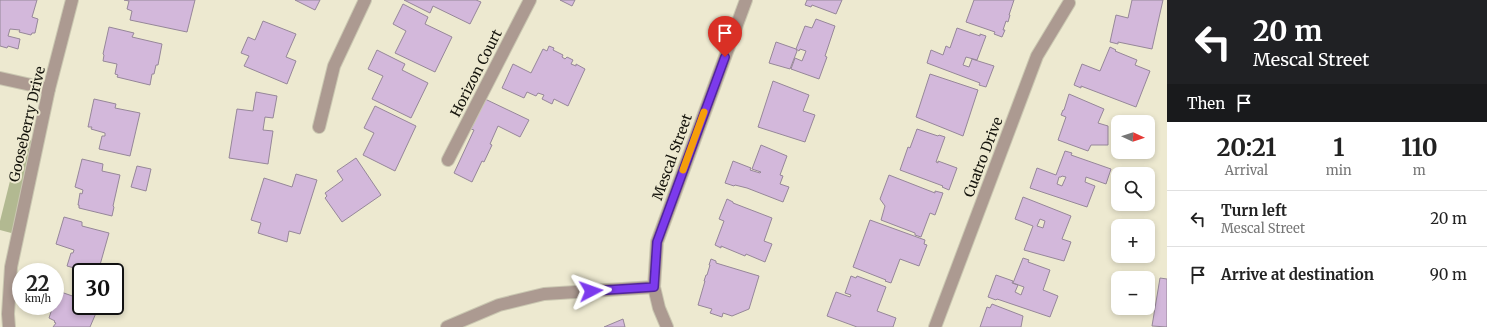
<!DOCTYPE html>
<html lang="en">
<head>
<meta charset="utf-8">
<style>
  :root { --surface:#fff; --page:#f2f2f2; --text:#222; --muted:#767676; --line:#e0e0e0 }
  body { margin:0; font-family:Merriweather,serif; background:var(--page); color:var(--text); height:100vh; display:flex; flex-direction:column; font-size:15px; white-space:nowrap }
  * { box-sizing:border-box; margin:0 }
  p { font-size:13px; color:var(--muted) }
  .icon { flex:none; width:22px; height:22px; fill:none; stroke:currentColor; stroke-width:2; stroke-linecap:round; stroke-linejoin:round }
  .map { position:relative; flex:1; overflow:hidden }
  .drawer { display:flex; flex-direction:column; background:var(--surface); width:320px }
  .drawer>* { flex:none }
  .hud { background:#202124; color:#fff; overflow:hidden }
  .needle { width:26px; rotate:93deg }
  .controls { position:absolute; left:1111px; top:115px; display:grid; gap:8px }
  .controls a { display:grid; place-items:center; width:44px; height:44px; border-radius:8px; background:var(--surface); box-shadow:0 2px 6px #0003; font-size:20px }
  .speed { position:absolute; left:12px; top:263px; display:flex; gap:8px; font-size:20px; font-weight:700; text-align:center }
  .speed>* { display:grid; place-content:center; width:52px; height:52px; border-radius:50%; background:var(--surface); box-shadow:0 2px 6px #0003; line-height:1 }
  .speed small { font-size:10px; font-weight:400 }
  .speed .limit { border:2px solid #111; border-radius:6px; background:#fff; color:#111 }
  .pin { position:absolute; display:grid; place-items:center; width:34px; height:34px; color:#fff; margin:-41px -17px; border-radius:50% 50% 50% 0; rotate:-45deg; box-shadow:0 0 4px #0007 }
  .pin .icon { rotate:45deg }
  .me { position:absolute; width:44px; margin:-22px; rotate:86deg; stroke-linejoin:round; filter:drop-shadow(0 0 3px #0008) }
  .turn { display:flex; align-items:center; gap:14px; height:84px; padding:0 20px; font-size:18px }
  .turn .icon { width:52px; height:52px; stroke-width:2.5 }
  .turn b { display:block; font-size:28px; line-height:34px }
  .then { display:flex; align-items:center; height:38px; padding:0 20px; background:#0003; gap:8px; font-size:15px }
  .eta { display:flex; justify-content:space-evenly; align-items:center; height:68px; text-align:center }
  .eta b { font-size:24px; font-weight:700; line-height:28px }
  ul { padding:0; list-style:none }
  li { display:flex; align-items:center; gap:12px; height:56px; padding:0 20px; border-top:1px solid var(--line) }
  li div { flex:1 }
  li b { display:block; font-size:15px }
  li em { font-style:normal }
  main { display:flex; flex:1; min-height:0 }
  .map>svg:first-child { display:block }
  .green { fill:#b2b991 }
  .building { fill:#d3b8db; stroke:#968799; fill-rule:evenodd }
  .lines { fill:none; stroke-linecap:round; stroke-linejoin:round }
  .minor-casing { stroke:#cac7b1; stroke-width:14 }
  .minor { stroke:#ac9a91; stroke-width:12 }
  .route-casing { stroke:#51269a; stroke-width:10 }
  .route { stroke:#7c3aed; stroke-width:7 }
  .slow { stroke:#f59e0b; stroke-width:7 }
  .labels { text-anchor:middle; stroke-width:4; stroke-linejoin:round; paint-order:stroke }
  .street-label { font-size:14px; fill:#15140c; stroke:#ede9d0 }
</style>
</head>
<body>
<main>
<div class="map">
<svg width="1167" height="327" viewBox="0 0 1167 327">
  <rect width="100%" height="100%" fill="#ede9d0"/>
  <!-- green -->
  <polygon class="green" points="21,137 37,142 15,234 0,230 0,221"/>
  <!-- building -->
  <g class="building">
    <polygon points="0,0 37,0 32,17 38,19 35,33 32,33 31,35 19,32 20,30 10,29 8,36 20,39 18,49 8,46 7,48 0,46"/>
    <polygon points="124,0 195,0 187,32 130,20 132,11 127,9 129,1"/>
    <polygon points="295,0 320,0 315,10"/>
    <polygon points="404,0 476,0 481,2 470,24 433,6 430,13"/>
    <polygon points="560,0 575,0 572,6"/>
    <polygon points="807,0 842,0 836,14 812,5 811,7 805,5"/>
    <polygon points="974,0 1014,0 1009,15 1010,15 1008,22 1006,21 1003,30 1005,30 1002,37 994,34 995,32 966,22"/>
    <polygon points="1132,0 1163,0 1152,49 1118,42 1118,44 1110,42 1116,15 1128,18"/>
    <polygon points="403,4 428,17 425,24 452,37 435,72 395,53 406,31 393,24"/>
    <polygon points="816,19 835,26 825,56 827,57 819,79 791,69 795,58 802,61 806,51 800,49 799,51 796,49 805,26 812,28"/>
    <polygon points="263,21 296,34 286,57 296,61 287,84 244,66 249,56 241,53 248,37 255,40"/>
    <polygon points="109,27 134,33 132,37 162,44 158,65 156,65 154,74 152,74 150,85 117,77 118,75 115,74 117,64 103,61 104,55 103,54"/>
    <polygon points="957,28 980,36 980,34 986,36 977,60 966,57 963,65 969,67 972,59 994,66 986,87 979,85 980,83 927,63 931,50 943,55 946,46 950,48"/>
    <polygon points="776,42 796,49 797,51 790,69 769,63"/>
    <polygon points="549,46 554,48 553,50 563,55 562,57 565,59 567,57 573,60 571,64 576,66 576,64 585,69 568,106 554,99 552,104 542,99 544,95 538,93 536,96 527,92 524,98 502,88 513,64 531,73 543,49 547,51"/>
    <polygon points="1110,47 1116,50 1115,51 1137,60 1135,65 1150,71 1136,107 1081,86 1081,88 1074,85 1082,64 1100,71"/>
    <polygon points="377,50 405,64 402,70 428,83 411,118 372,99 383,76 368,69"/>
    <polygon points="930,74 978,90 963,136 916,117"/>
    <polygon points="773,81 809,95 803,111 815,115 805,142 758,127"/>
    <polygon points="256,92 277,96 273,118 265,117 263,130 273,131 268,164 229,158 237,109 253,111"/>
    <polygon points="1069,94 1104,109 1098,123 1108,126 1108,145 1091,145 1088,151 1058,140 1066,117 1061,115 1063,110 1064,110"/>
    <polygon points="94,99 116,104 115,108 140,113 130,156 99,149 102,136 105,136 105,133 91,129 92,127 88,127"/>
    <polygon points="485,99 529,120 520,137 498,126 490,144 492,145 484,162 482,161 472,182 454,173 474,130 471,129"/>
    <polygon points="375,106 416,126 395,171 363,155 374,133 364,128"/>
    <polygon points="917,129 938,136 939,135 945,137 936,162 938,163 938,161 957,168 949,190 942,187 943,186 900,170 908,147 910,148"/>
    <polygon points="761,145 787,156 780,175 783,176 780,184 789,187 783,202 747,188 735,185 734,186 725,183 733,161 751,168 750,170 760,173 761,172 752,169"/>
    <path d="M1065,151L1072,153L1071,155L1111,169L1106,184L1086,177L1085,182L1095,186L1087,207L1030,188L1037,168L1056,175ZM1062,176L1066,177L1062,186L1057,184L1059,177H1061Z"/>
    <polygon points="356,158 381,195 342,222 325,198 327,196 325,193 343,180 337,171"/>
    <polygon points="82,159 103,164 102,171 120,175 113,206 114,207 112,216 79,208 79,205 78,205 80,193 82,194 83,190 75,187"/>
    <polygon points="137,166 151,169 146,191 131,187"/>
    <polygon points="296,174 317,180 300,234 289,231 287,242 258,233 261,223 251,220 264,178 292,187"/>
    <polygon points="889,175 935,193 935,191 943,193 935,215 930,213 921,237 915,235 915,233 881,220 885,206 880,199"/>
    <path d="M1023,197L1071,216L1062,239L1071,242L1064,261L1024,250L1033,226L1015,219ZM1040,219L1045,221L1043,228L1037,226Z"/>
    <polygon points="727,199 733,202 733,203 772,218 764,241 772,244 765,262 746,254 745,256 721,246 721,248 715,245 724,221 719,219"/>
    <polygon points="64,217 82,222 82,226 109,233 98,272 89,272 67,266 71,253 73,253 74,250 56,244"/>
    <polygon points="870,220 925,240 924,244 927,245 919,266 900,259 891,283 885,281 886,280 853,267"/>
    <polygon points="1023,258 1029,260 1028,262 1050,270 1043,290 1058,296 1050,317 997,299 996,300 988,297 996,275 1013,281 1012,283 1018,285 1015,292 1021,295 1024,287 1013,283"/>
    <polygon points="711,259 716,261 716,263 759,276 749,309 732,316 723,313 722,317 710,313 712,309 698,305 705,281 704,281 706,275 707,275 710,265 709,265"/>
    <polygon points="851,276 856,278 857,276 886,287 877,311 896,318 893,327 857,327 827,316 836,292 850,297 851,295 845,293"/>
    <polygon points="1160,278 1167,279 1167,327 1152,326"/>
    <polygon points="58,291 81,299 81,298 81,306 99,306 90,327 53,327 56,323 54,322 55,321 49,318 53,306 55,306 55,301"/>
    <polygon points="992,304 1023,316 1021,327 980,327 987,307 990,308"/>
    <polygon points="623,319 625,327 604,327"/>
  </g>
  <g class="lines">
    <!-- minor casing -->
    <g class="minor-casing">
      <g id="minor">
        <polyline points="0,78 49,89"/>
        <polyline points="319,127 334,66 365,0"/>
        <polyline points="448,160 530,0"/>
        <polyline points="9,327 8,314 11,267 49,89 72,0"/>
        <polyline points="447,327 499,305 544,294 654,287"/>
        <polyline points="667,327 659,308 654,287 657,242 746,0"/>
        <polyline points="935,327 1037,56 1069,3"/>
      </g>
    </g>
    <!-- minor -->
    <use href="#minor" class="minor"/>
  </g>
  <g class="lines">
    <!-- route casing -->
    <g class="route-casing">
      <polyline id="route" points="591,291 654,287 657,242 725,57"/>
    </g>
    <!-- route -->
    <use href="#route" class="route"/>
    <!-- slow -->
    <polyline class="slow" points="683,170 704,112"/>
  </g>
  <g class="labels">
    <!-- street labels -->
    <g class="street-label">
      <text transform="translate(476 73) rotate(-63)" y="5">Horizon Court</text>
      <text transform="translate(27 124) rotate(-77)" y="5">Gooseberry Drive</text>
      <text transform="translate(672 157) rotate(-70)" y="5">Mescal Street</text>
      <text transform="translate(983 157) rotate(-69)" y="5">Cuatro Drive</text>
    </g>
  </g>
</svg>
<div class="controls">
<a><svg class="needle" viewBox="-14 -14 28 28"><path d="M0-13l5 13h-10z" fill="#e53935"/><path d="M0 13l5-13h-10z" fill="#767676"/></svg></a>
<a><svg class="icon" aria-label="search" viewBox="0 0 24 24"><circle cx="10" cy="10" r="6"/><path d="M15 15l6 6"/></svg></a>
<a>+</a>
<a>−</a>
</div>
<div class="speed"><div>22<small>km/h</small></div><div class="limit">30</div></div>
<div class="pin" style="left:725px;top:57px;background:#d93025"><svg class="icon" aria-label="arrive" viewBox="0 0 24 24"><path d="M6 21V4h12l-3 4 3 4H6"/></svg></div>
<svg class="me" style="left:591px;top:291px" viewBox="-20 -20 40 40"><path d="M0-17L14 15 0 8-14 15z" fill="#7c3aed" stroke="#fff" stroke-width="4"/></svg>
</div>
<section class="drawer">
<div class="hud">
<div class="turn"><svg class="icon" aria-label="left" viewBox="0 0 24 24"><path d="M17 20v-9H6M10 6l-5 5 5 5"/></svg><div><b>20 m</b>Mescal Street</div></div>
<div class="then">Then<svg class="icon" aria-label="arrive" viewBox="0 0 24 24"><path d="M6 21V4h12l-3 4 3 4H6"/></svg></div>
</div>
<div class="eta">
<div><b>20:21</b><p>Arrival</p></div>
<div><b>1</b><p>min</p></div>
<div><b>110</b><p>m</p></div>
</div>
<ul>
<li><svg class="icon" aria-label="left" viewBox="0 0 24 24"><path d="M17 20v-9H6M10 6l-5 5 5 5"/></svg><div><b>Turn left</b><p>Mescal Street</p></div><em>20 m</em></li>
<li><svg class="icon" aria-label="arrive" viewBox="0 0 24 24"><path d="M6 21V4h12l-3 4 3 4H6"/></svg><div><b>Arrive at destination</b></div><em>90 m</em></li>
</ul>
</section>
</main>
</body>
</html>
